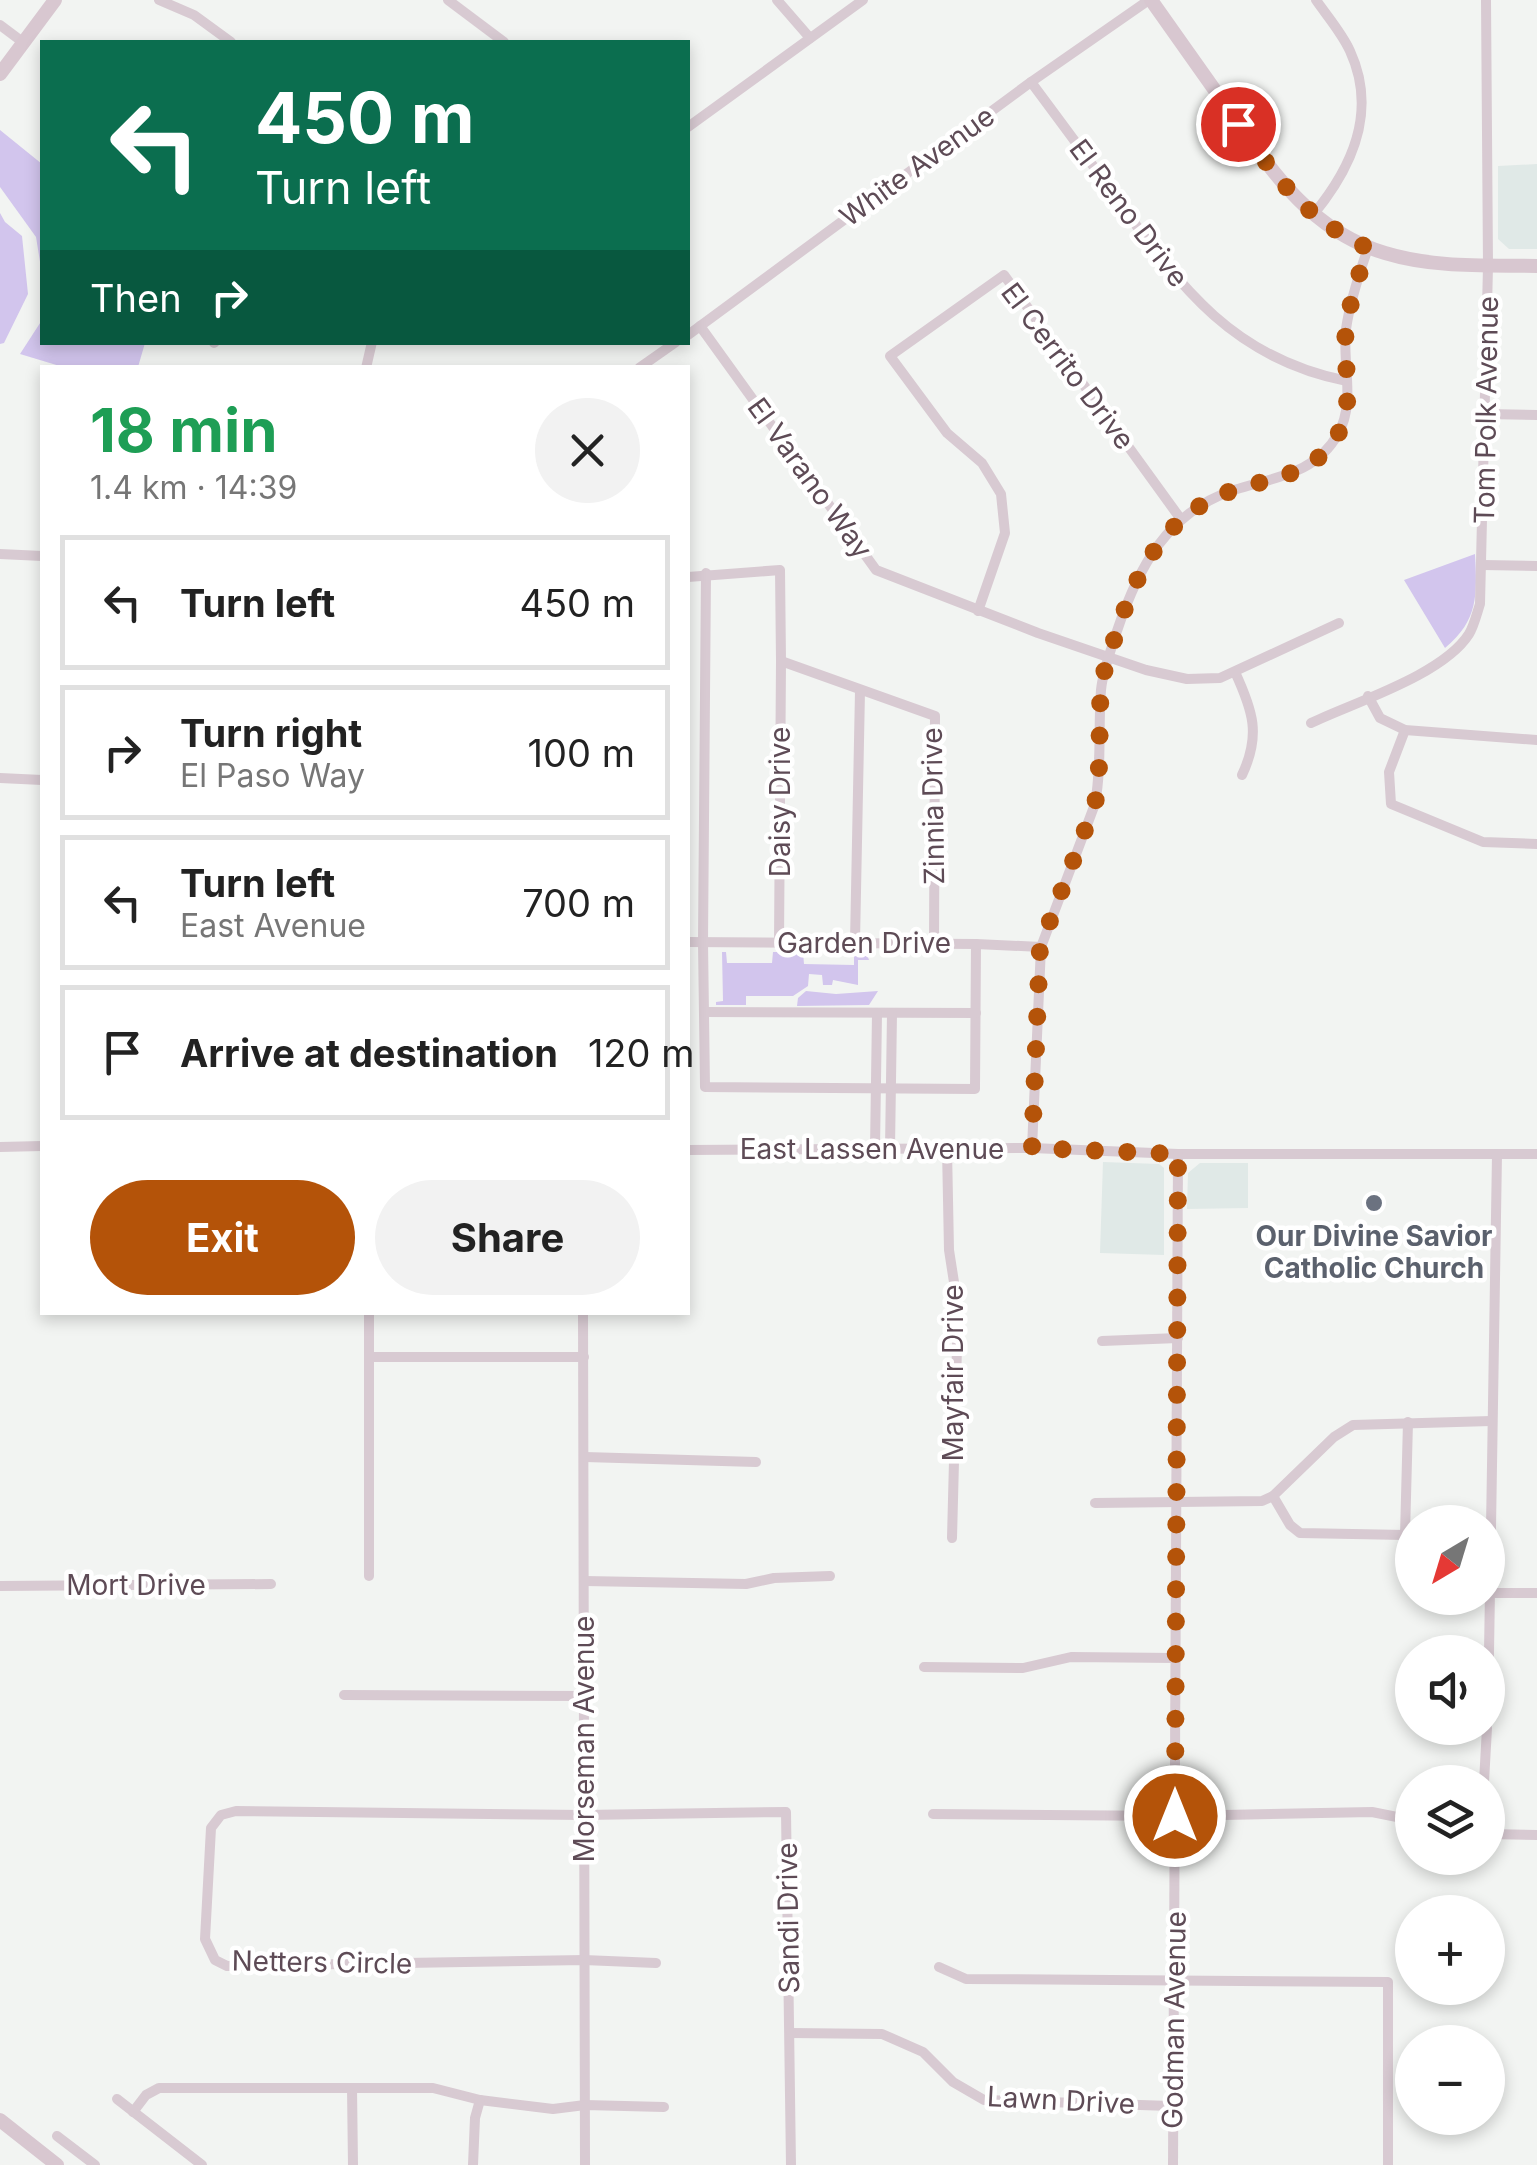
<!DOCTYPE html>
<html lang="en">
<head>
<meta charset="utf-8">
<style>
  :root { --surface:#fff; --page:#f2f2f2; --text:#222; --muted:#767676; --line:#e0e0e0; --accent:#b45309 }
  body { margin:0; font-family:Inter,sans-serif; background:var(--page); color:var(--text); height:100vh; display:flex; flex-direction:column; font-size:38px; white-space:nowrap }
  * { box-sizing:border-box; margin:0 }
  p { font-size:32px; color:var(--muted) }
  .icon { flex:none; width:55px; height:55px; fill:none; stroke:currentColor; stroke-width:2; stroke-linecap:round; stroke-linejoin:round }
  .map { position:relative; flex:1; overflow:hidden }
  .drawer { position:absolute; left:40px; top:365px; width:650px; height:950px; display:flex; flex-direction:column; background:var(--surface); border-radius:0px; box-shadow:0 5px 15px #0003 }
  .drawer>* { flex:none }
  .guide { position:absolute; left:40px; top:40px; width:650px; height:305px; border-radius:0px; box-shadow:0 5px 15px #0003; background:#0b6e4f; color:#fff; overflow:hidden }
  .needle { width:65px; rotate:218deg }
  .tools { position:absolute; left:1395px; top:1505px; display:grid; gap:20px }
  .tools a { display:grid; place-items:center; width:110px; height:110px; border-radius:50%; background:var(--surface); box-shadow:0 5px 15px #0003; font-size:50px }
  .pin { position:absolute; display:grid; place-items:center; width:85px; height:85px; color:#fff; margin:-42px; border:5px solid #fff; border-radius:50%; box-shadow:0 2px 10px #0007 }
  .me { position:absolute; width:110px; margin:-55px; rotate:0deg; stroke-linejoin:round; filter:drop-shadow(0 0 8px #0008) }
  .turn { display:flex; align-items:center; gap:35px; height:210px; padding:0 50px; font-size:45px }
  .turn .icon { width:130px; height:130px; stroke-width:2.5 }
  .turn b { display:block; font-size:70px; line-height:85px }
  .then { display:flex; align-items:center; height:95px; padding:0 50px; background:#0003; gap:20px; font-size:38px }
  .round { display:grid; place-items:center; flex:none; width:105px; height:105px; border-radius:52px; background:var(--page) }
  .headline { display:flex; align-items:center; justify-content:space-between; height:170px; padding:0 50px }
  h1 { font-size:60px; font-weight:700; line-height:75px; color:#1e9e55 }
  .button { display:flex; gap:20px; margin-top:auto; padding:20px 50px }
  .button a { flex:1; height:115px; border-radius:60px; background:var(--accent); color:#fff; font-size:40px; font-weight:700; line-height:115px; text-align:center }
  .button a+a { background:var(--page); color:var(--text) }
  ul { padding:0; list-style:none }
  li { display:flex; align-items:center; gap:30px; height:135px; margin:0 20px 15px; padding:0 30px; border:5px solid var(--line); border-radius:0px }
  li div { flex:1 }
  li b { display:block; font-size:38px }
  li em { font-style:normal }
  .map>svg:first-child { display:block }
  .commercial { fill:#e0e9e7 }
  .green { fill:#d2c5ed }
  .lines { fill:none; stroke-linecap:round; stroke-linejoin:round }
  .street { stroke:#d8cad2; stroke-width:10 }
  .secondary { stroke:#d8c7d0; stroke-width:14 }
  .route { stroke:#b45309; stroke-width:18; stroke-dasharray:0 32.4 }
  .worship-dot { fill:#6b7280; stroke:#fff; stroke-width:4 }
  .labels { text-anchor:middle; stroke-width:9; stroke-linejoin:round; paint-order:stroke }
  .street-label { font-size:28px; fill:#5e4b56; stroke:#fff }
  .worship-label { font-size:28px; font-weight:bold; fill:#5b616d; stroke:#fff }
</style>
</head>
<body>
<div class="map">
<svg width="1537" height="2165" viewBox="0 0 1537 2165">
  <rect width="100%" height="100%" fill="#f2f4f2"/>
  <!-- commercial -->
  <g class="commercial">
    <polygon points="1537,164 1537,249 1509,249 1498,239 1498,166"/>
    <polygon points="1103,1162 1159,1164 1164,1168 1164,1255 1100,1253"/>
    <polygon points="1200,1163 1248,1163 1248,1208 1187,1209 1188,1173"/>
  </g>
  <!-- green -->
  <g class="green">
    <polygon points="0,130 42,164 42,274 36,237 0,187"/>
    <polygon points="0,213 5,222 22,236 28,294 4,343 0,344"/>
    <polygon points="42,320 42,342 145,343 138,367 63,367 20,354"/>
    <path d="M1475,554C1477,594 1479,620 1445,648L1404,580Z"/>
    <polygon points="722,952 726,952 727,963 772,963 773,952 803,952 804,964 854,965 854,952 866,952 869,960 858,960 858,985 833,980 832,985 823,985 822,975 809,974 808,986 793,996 746,996 746,1005 716,1005 716,1002 723,1001"/>
    <polygon points="806,991 836,994 878,991 869,1005 797,1006 798,998"/>
  </g>
  <g class="lines">
    <!-- street -->
    <g class="street">
      <polyline points="159,0 194,15 231,42"/>
      <polyline points="448,0 504,42"/>
      <polyline points="777,0 810,38"/>
      <polyline points="0,25 24,43"/>
      <path d="M1031,82C1060,121 1089,160 1118,200C1181,289 1235,359 1347,381"/>
      <polyline points="688,127 863,0"/>
      <path d="M1313,215C1352,168 1378,112 1350,51C1342,33 1327,16 1316,0"/>
      <polyline points="700,326 876,570 1038,633 1146,670 1187,679 1220,678 1339,623"/>
      <polyline points="688,335 1031,82 1149,0"/>
      <polyline points="214,343 215,342"/>
      <polyline points="366,368 372,342"/>
      <polyline points="639,368 676,342"/>
      <polyline points="1485,414 1537,415"/>
      <polyline points="0,554 42,556"/>
      <polyline points="1483,565 1537,566"/>
      <polyline points="706,573 703,942 705,1087 975,1089 976,944"/>
      <polyline points="688,577 780,570 781,661 935,716 934,943"/>
      <polyline points="978,611 1005,533 1001,494 982,463 947,433 890,356 1004,275 1180,518"/>
      <path d="M1235,672C1253,711 1261,735 1242,775"/>
      <polyline points="1368,696 1380,718 1405,730 1537,740"/>
      <path d="M1311,723C1355,702 1443,675 1469,634C1474,626 1477,613 1480,604L1488,266L1486,0"/>
      <polyline points="1405,730 1389,772 1391,804 1483,842 1537,844"/>
      <polyline points="0,778 42,780"/>
      <polyline points="688,942 976,944 1041,947"/>
      <polyline points="855,942 860,691"/>
      <polyline points="779,944 781,661"/>
      <polyline points="705,1012 976,1013"/>
      <polyline points="0,1147 42,1146"/>
      <path d="M1032,1148L1041,947L1095,804C1102,766 1098,728 1101,690C1103,670 1111,650 1117,631C1138,568 1167,512 1234,490C1274,477 1315,475 1338,434C1356,403 1342,363 1346,329C1350,301 1359,274 1368,248"/>
      <polyline points="875,1149 877,1013"/>
      <polyline points="890,1149 892,1013"/>
      <polyline points="947,1149 949,1250 958,1308 952,1538"/>
      <polyline points="688,1150 1032,1148 1178,1154 1537,1154"/>
      <polyline points="583,1312 585,2165"/>
      <polyline points="1102,1341 1178,1338"/>
      <polyline points="372,1357 584,1357"/>
      <polyline points="585,1457 756,1462"/>
      <polyline points="1273,1496 1290,1525 1300,1533 1405,1535 1408,1422"/>
      <polyline points="1095,1503 1262,1501 1273,1496 1334,1437 1353,1425 1491,1421"/>
      <polyline points="369,1576 369,1312"/>
      <polyline points="585,1581 746,1584 774,1578 830,1576"/>
      <polyline points="0,1586 271,1584"/>
      <polyline points="1492,1593 1537,1593"/>
      <polyline points="924,1667 1023,1668 1071,1657 1175,1658"/>
      <polyline points="344,1695 584,1696"/>
      <polyline points="1488,1715 1497,1154"/>
      <polyline points="1484,1782 1487,1728"/>
      <polyline points="933,1814 1175,1816 1372,1812 1412,1820"/>
      <polyline points="1488,1834 1537,1835"/>
      <polyline points="656,1963 584,1960 227,1966 215,1960 205,1939 211,1828 221,1815 236,1811 584,1815 786,1812 791,2165"/>
      <polyline points="939,1967 966,1979 1388,1982 1388,2165"/>
      <polyline points="791,2033 882,2034 923,2052 953,2082 984,2100 1171,2106"/>
      <polyline points="352,2088 353,2165"/>
      <polyline points="117,2099 202,2165"/>
      <polyline points="133,2112 146,2095 159,2088 433,2088 480,2100 553,2109 585,2105 664,2107"/>
      <polyline points="57,2136 95,2165"/>
      <polyline points="473,2165 475,2118 480,2100"/>
      <polyline points="1173,2165 1178,1154"/>
    </g>
    <!-- secondary -->
    <g class="secondary">
      <path d="M1151,0C1176,35 1201,71 1226,106C1269,167 1309,231 1385,253C1434,268 1486,265 1537,266"/>
      <polyline points="0,74 55,0"/>
      <polyline points="0,2120 57,2165"/>
    </g>
  </g>
  <g class="lines">
    <!-- route -->
    <path class="route" d="M1175,1816L1178,1154L1032,1148L1040,947L1095,804C1102,766 1098,728 1101,690C1103,670 1111,650 1117,631C1138,568 1167,512 1234,490C1274,477 1315,475 1338,434C1356,403 1342,363 1346,329C1350,301 1359,274 1368,248C1303,217 1279,180 1238,124"/>
  </g>
  <!-- markers -->
  <circle class="worship-dot" cx="1374" cy="1203" r="10"/>
  <g class="labels">
    <!-- street labels -->
    <g class="street-label">
      <text transform="translate(917 166) rotate(-36)" y="10">White Avenue</text>
      <text transform="translate(1129 213) rotate(53)" y="10">El Reno Drive</text>
      <text transform="translate(1068 366) rotate(53)" y="10">El Cerrito Drive</text>
      <text transform="translate(1486 410) rotate(-89)" y="10">Tom Polk Avenue</text>
      <text transform="translate(810 478) rotate(54)" y="10">El Varano Way</text>
      <text transform="translate(780 802) rotate(-90)" y="10">Daisy Drive</text>
      <text transform="translate(933 806) rotate(-91)" y="10">Zinnia Drive</text>
      <text x="864" y="953">Garden Drive</text>
      <text x="872" y="1159">East Lassen Avenue</text>
      <text transform="translate(953 1373) rotate(-90)" y="10">Mayfair Drive</text>
      <text x="136" y="1595">Mort Drive</text>
      <text transform="translate(584 1739) rotate(-90)" y="10">Morseman Avenue</text>
      <text transform="translate(788 1918) rotate(-91)" y="10">Sandi Drive</text>
      <text transform="translate(322 1962) rotate(1)" y="10">Netters Circle</text>
      <text transform="translate(1174 2020) rotate(-89)" y="10">Godman Avenue</text>
      <text transform="translate(1061 2100) rotate(3)" y="10">Lawn Drive</text>
    </g>
    <!-- worship labels -->
    <g class="worship-label">
      <text x="1374" y="1246">Our Divine Savior<tspan x="1374" dy="32">Catholic Church</tspan></text>
    </g>
  </g>
</svg>
<div class="tools">
<a><svg class="needle" viewBox="-14 -14 28 28"><path d="M0-13l5 13h-10z" fill="#e53935"/><path d="M0 13l5-13h-10z" fill="#767676"/></svg></a>
<a><svg class="icon" aria-label="sound" viewBox="0 0 24 24"><path d="M4 9h4l5-4v14l-5-4H4zM17 9q2 3 0 6"/></svg></a>
<a><svg class="icon" aria-label="layers" viewBox="0 0 24 24"><path d="M12 4l9 5-9 5-9-5zM3 14l9 5 9-5"/></svg></a>
<a>+</a>
<a>−</a>
</div>
<div class="pin" style="left:1238px;top:124px;background:#d93025"><svg class="icon" aria-label="arrive" viewBox="0 0 24 24"><path d="M6 21V4h12l-3 4 3 4H6"/></svg></div>
<svg class="me" style="left:1175px;top:1816px" viewBox="-20 -20 40 40"><circle r="17" fill="#b45309" stroke="#fff" stroke-width="3"/><path d="M0-11L8 9 0 5-8 9z" fill="#fff"/></svg>
<div class="guide">
<div class="turn"><svg class="icon" aria-label="left" viewBox="0 0 24 24"><path d="M17 20v-9H6M10 6l-5 5 5 5"/></svg><div><b>450 m</b>Turn left</div></div>
<div class="then">Then<svg class="icon" aria-label="right" viewBox="0 0 24 24"><path d="M7 20v-9h11M14 6l5 5-5 5"/></svg></div>
</div>
<section class="drawer">
<div class="headline"><div><h1>18 min</h1><p>1.4 km · 14:39</p></div><a class="round"><svg class="icon" aria-label="close" viewBox="0 0 24 24"><path d="M6 6l12 12M18 6L6 18"/></svg></a></div>
<ul>
<li><svg class="icon" aria-label="left" viewBox="0 0 24 24"><path d="M17 20v-9H6M10 6l-5 5 5 5"/></svg><div><b>Turn left</b></div><em>450 m</em></li>
<li><svg class="icon" aria-label="right" viewBox="0 0 24 24"><path d="M7 20v-9h11M14 6l5 5-5 5"/></svg><div><b>Turn right</b><p>El Paso Way</p></div><em>100 m</em></li>
<li><svg class="icon" aria-label="left" viewBox="0 0 24 24"><path d="M17 20v-9H6M10 6l-5 5 5 5"/></svg><div><b>Turn left</b><p>East Avenue</p></div><em>700 m</em></li>
<li><svg class="icon" aria-label="arrive" viewBox="0 0 24 24"><path d="M6 21V4h12l-3 4 3 4H6"/></svg><div><b>Arrive at destination</b></div><em>120 m</em></li>
</ul>
<div class="button"><a>Exit</a><a>Share</a></div>
</section>
</div>
</body>
</html>
